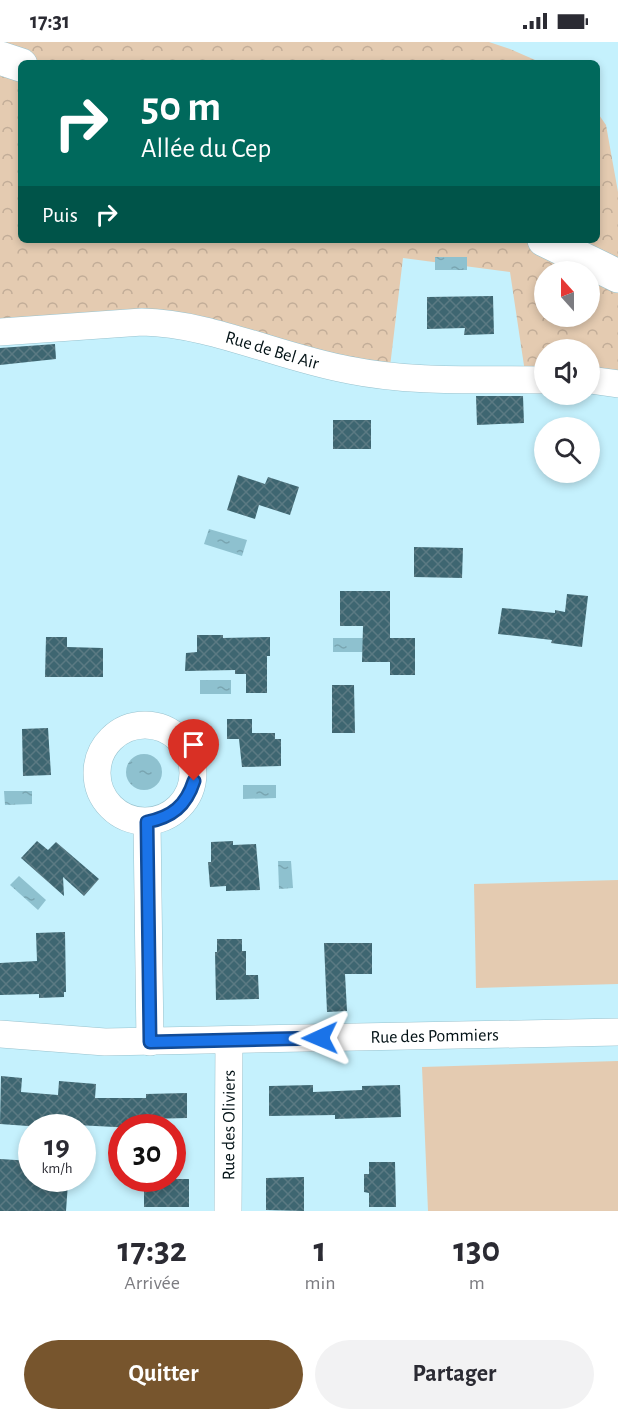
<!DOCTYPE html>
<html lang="fr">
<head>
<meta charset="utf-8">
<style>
  :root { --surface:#fff; --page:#f2f2f3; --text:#2b2b33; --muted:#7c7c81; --accent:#77552d }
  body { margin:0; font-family:"Alegreya Sans",sans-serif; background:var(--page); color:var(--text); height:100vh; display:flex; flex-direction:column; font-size:22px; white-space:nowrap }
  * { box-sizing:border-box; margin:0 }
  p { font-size:20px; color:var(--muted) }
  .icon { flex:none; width:33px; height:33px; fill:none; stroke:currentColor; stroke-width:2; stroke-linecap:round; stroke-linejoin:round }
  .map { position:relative; height:1169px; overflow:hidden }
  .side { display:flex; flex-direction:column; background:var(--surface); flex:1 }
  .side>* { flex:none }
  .banner { position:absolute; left:18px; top:18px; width:582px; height:183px; border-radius:9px; box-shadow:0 3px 9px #0003; background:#00695c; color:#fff; overflow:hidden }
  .needle { width:39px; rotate:339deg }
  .buttons { position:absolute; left:534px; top:219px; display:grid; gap:12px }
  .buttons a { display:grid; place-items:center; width:66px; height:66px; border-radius:50%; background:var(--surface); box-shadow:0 3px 9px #0003; font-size:30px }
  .speed { position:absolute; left:18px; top:1072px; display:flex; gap:12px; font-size:30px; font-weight:700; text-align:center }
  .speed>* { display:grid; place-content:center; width:78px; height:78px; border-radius:50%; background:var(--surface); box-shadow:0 3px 9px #0003; line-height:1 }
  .speed small { font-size:15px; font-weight:400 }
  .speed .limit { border:9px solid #d22; background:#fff; color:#111 }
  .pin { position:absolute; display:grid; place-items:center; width:51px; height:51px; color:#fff; margin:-62px -26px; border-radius:50% 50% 50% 0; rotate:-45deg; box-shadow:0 0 6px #0007 }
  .pin .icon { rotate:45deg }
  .me { position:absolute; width:66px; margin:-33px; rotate:269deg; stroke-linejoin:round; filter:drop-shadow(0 0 4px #0008) }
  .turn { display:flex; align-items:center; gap:21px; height:126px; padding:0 24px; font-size:27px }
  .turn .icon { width:78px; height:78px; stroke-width:2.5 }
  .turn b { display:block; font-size:42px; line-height:51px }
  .then { display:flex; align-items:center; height:57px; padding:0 24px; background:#0003; gap:12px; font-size:22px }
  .eta { display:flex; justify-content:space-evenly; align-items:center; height:102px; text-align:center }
  .eta b { font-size:36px; font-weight:700; line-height:42px }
  .cta { display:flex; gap:12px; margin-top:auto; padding:12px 24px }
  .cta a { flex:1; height:69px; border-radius:36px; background:var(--accent); color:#fff; font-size:24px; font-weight:700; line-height:69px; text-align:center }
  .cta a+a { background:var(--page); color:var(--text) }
  .status { display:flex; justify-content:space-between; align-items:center; height:42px; padding:0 30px; background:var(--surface); direction:ltr }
  .status svg { height:16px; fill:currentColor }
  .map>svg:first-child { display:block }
  .forest { fill:url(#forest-crowns); fill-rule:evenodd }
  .park { fill:#e4cbb1 }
  .water { fill:url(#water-ripples) }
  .building { fill:url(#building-cross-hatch) }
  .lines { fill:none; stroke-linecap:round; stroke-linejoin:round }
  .minor-casing { stroke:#98c2ce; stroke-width:28 }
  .tertiary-casing { stroke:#98c2ce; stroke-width:34 }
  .minor { stroke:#fff; stroke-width:27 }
  .tertiary { stroke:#fff; stroke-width:33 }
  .route-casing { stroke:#114b97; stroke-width:15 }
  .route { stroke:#1a73e8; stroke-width:10 }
  .labels { text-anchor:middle; stroke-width:4.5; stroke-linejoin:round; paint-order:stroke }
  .street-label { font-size:18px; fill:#031216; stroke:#c5f1fd }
</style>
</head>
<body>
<div class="status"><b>17:31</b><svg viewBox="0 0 49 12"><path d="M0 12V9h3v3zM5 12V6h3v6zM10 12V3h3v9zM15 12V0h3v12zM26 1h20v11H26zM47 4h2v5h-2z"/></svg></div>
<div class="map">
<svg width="618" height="1169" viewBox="0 0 618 1169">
  <defs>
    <pattern id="forest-crowns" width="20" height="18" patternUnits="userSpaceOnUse" patternTransform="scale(1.5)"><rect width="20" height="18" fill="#e4cbb1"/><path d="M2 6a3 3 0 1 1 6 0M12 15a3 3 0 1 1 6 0" fill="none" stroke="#c2ad98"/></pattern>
    <pattern id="water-ripples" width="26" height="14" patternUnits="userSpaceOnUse" patternTransform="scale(1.5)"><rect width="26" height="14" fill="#8ec1cf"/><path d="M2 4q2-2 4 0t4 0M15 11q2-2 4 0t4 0" fill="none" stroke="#79a5b1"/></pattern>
    <pattern id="building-cross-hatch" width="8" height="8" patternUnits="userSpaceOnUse" patternTransform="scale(1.5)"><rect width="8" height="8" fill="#3e6671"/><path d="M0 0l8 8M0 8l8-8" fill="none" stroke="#5b7a83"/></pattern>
  </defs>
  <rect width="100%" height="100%" fill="#c5f1fd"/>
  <!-- forest -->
  <path class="forest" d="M0,0H489L510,7L542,21H21V198H597V70L606,83L618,150V342L590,338V308H544V338L526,337L510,230L403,216L389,333L200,288L0,291ZM544,230H590V274H544Z"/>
  <!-- park -->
  <g class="park">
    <polygon points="618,838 618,942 476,946 474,842"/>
    <polygon points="618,1019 618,1169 428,1169 422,1025"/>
  </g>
  <!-- water -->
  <g class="water">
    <rect x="435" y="215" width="32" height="13"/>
    <polygon points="209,487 247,498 242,514 204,502"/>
    <rect x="333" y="596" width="31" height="14"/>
    <polygon points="231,638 231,652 200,652 200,638"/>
    <circle cx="144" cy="730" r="18"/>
    <polygon points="243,743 276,743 276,756 243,757"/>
    <polygon points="4,749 32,749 32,762 5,763"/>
    <polygon points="278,819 291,819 293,846 279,847"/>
    <polygon points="19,834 46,858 38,868 10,843"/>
  </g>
  <!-- building -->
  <g class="building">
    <polygon points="493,254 494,292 464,293 465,286 427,287 427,255"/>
    <polygon points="55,302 56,317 0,323 0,306"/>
    <polygon points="476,354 523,354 524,381 477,383"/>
    <rect x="333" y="378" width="38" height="29"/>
    <polygon points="238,433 265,442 268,435 299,445 290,473 259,463 255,477 227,468"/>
    <polygon points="414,505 463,506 462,536 414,535"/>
    <polygon points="340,549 390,549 390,596 415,596 415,633 390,633 390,620 362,620 363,584 340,584"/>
    <polygon points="567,552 588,554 582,605 551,601 552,598 498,592 502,566 555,571 555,568 565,570"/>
    <polygon points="197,593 223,593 223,596 270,595 270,614 267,614 267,651 246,651 246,632 235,632 235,628 185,629 186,611 197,610"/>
    <polygon points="46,595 67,595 67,605 103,606 103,635 45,635"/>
    <polygon points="332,643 354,643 355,691 332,691"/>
    <polygon points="227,677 252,677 252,691 275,691 275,697 281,697 281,724 242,725 239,697 227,697"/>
    <polygon points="48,686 51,733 23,734 22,687"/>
    <polygon points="37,799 48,808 56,800 99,837 84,854 63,835 64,854 21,816"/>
    <polygon points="233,799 233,803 256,802 260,848 226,849 226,844 210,845 208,820 211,820 211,800"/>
    <polygon points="65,890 66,950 64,950 64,955 39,956 39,952 0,953 0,921 37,919 36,891"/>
    <polygon points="217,897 242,897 242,909 246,909 246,933 258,933 259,957 216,958 215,910 217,910"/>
    <polygon points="324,901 372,901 372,932 345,932 347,969 327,970"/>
    <polygon points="1,1034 22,1036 21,1050 58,1053 59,1039 96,1042 95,1056 146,1056 146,1052 187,1051 187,1076 148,1077 148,1080 135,1080 135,1086 56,1082 56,1084 42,1083 42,1085 0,1082"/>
    <polygon points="313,1043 313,1050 362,1048 362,1044 400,1043 401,1075 335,1077 335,1073 269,1074 269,1044"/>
    <polygon points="0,1117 32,1119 32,1138 68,1141 66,1169 0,1169"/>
    <polygon points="369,1120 395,1120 396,1165 369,1165 369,1151 364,1150 364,1132 369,1132"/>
    <polygon points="304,1135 304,1169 266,1168 266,1136"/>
    <rect x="144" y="1137" width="45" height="28"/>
  </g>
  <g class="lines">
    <!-- minor casing -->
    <g class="minor-casing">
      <g id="minor">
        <path id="s1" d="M0,290L142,280C210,281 281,316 349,328C413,341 480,337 544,338"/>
        <polyline points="590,338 618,342"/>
        <circle cx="145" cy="731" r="48"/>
        <polyline points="147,780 150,1000"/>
        <path id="s2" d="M0,992L105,1000L618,990"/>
        <path id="s3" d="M228,1169L229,998"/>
      </g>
    </g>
    <!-- tertiary casing -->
    <g class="tertiary-casing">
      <g id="tertiary">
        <polyline points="0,16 21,23"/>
        <polyline points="544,198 618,234"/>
      </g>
    </g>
    <!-- minor -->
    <use href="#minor" class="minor"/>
    <!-- tertiary -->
    <use href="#tertiary" class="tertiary"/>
  </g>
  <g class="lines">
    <!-- route casing -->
    <g class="route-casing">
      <path id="route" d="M194,739C186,764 172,775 147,780L150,1000L320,996"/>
    </g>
    <!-- route -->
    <use href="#route" class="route"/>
  </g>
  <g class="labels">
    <!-- street labels -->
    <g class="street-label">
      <text dy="6" stroke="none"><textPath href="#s1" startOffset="276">Rue de Bel Air</textPath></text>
      <text dy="6" stroke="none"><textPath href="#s2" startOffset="435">Rue des Pommiers</textPath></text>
      <text dy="6" stroke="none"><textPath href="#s3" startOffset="86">Rue des Oliviers</textPath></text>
    </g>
  </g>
</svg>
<div class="buttons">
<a><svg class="needle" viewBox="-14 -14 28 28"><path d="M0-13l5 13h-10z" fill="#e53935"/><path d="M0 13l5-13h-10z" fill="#7c7c81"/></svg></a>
<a><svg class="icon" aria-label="sound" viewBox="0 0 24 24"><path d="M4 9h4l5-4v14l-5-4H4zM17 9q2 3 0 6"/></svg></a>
<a><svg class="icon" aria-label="search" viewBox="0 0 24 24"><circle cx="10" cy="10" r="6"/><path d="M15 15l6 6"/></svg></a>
</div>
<div class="speed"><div>19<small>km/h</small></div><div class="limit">30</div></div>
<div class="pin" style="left:194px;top:739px;background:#d93025"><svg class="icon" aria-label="arrive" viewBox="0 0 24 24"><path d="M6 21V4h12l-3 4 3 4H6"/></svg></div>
<svg class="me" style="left:320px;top:996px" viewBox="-20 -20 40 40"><path d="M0-17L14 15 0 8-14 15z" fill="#1a73e8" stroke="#fff" stroke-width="4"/></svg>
<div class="banner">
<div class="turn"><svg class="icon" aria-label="right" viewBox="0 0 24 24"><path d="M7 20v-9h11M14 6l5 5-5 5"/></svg><div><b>50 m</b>Allée du Cep</div></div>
<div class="then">Puis<svg class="icon" aria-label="right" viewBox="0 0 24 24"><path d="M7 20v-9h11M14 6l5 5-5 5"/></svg></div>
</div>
</div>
<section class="side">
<div class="eta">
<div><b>17:32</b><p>Arrivée</p></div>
<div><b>1</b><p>min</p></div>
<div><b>130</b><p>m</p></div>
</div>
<div class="cta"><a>Quitter</a><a>Partager</a></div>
</section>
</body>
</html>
